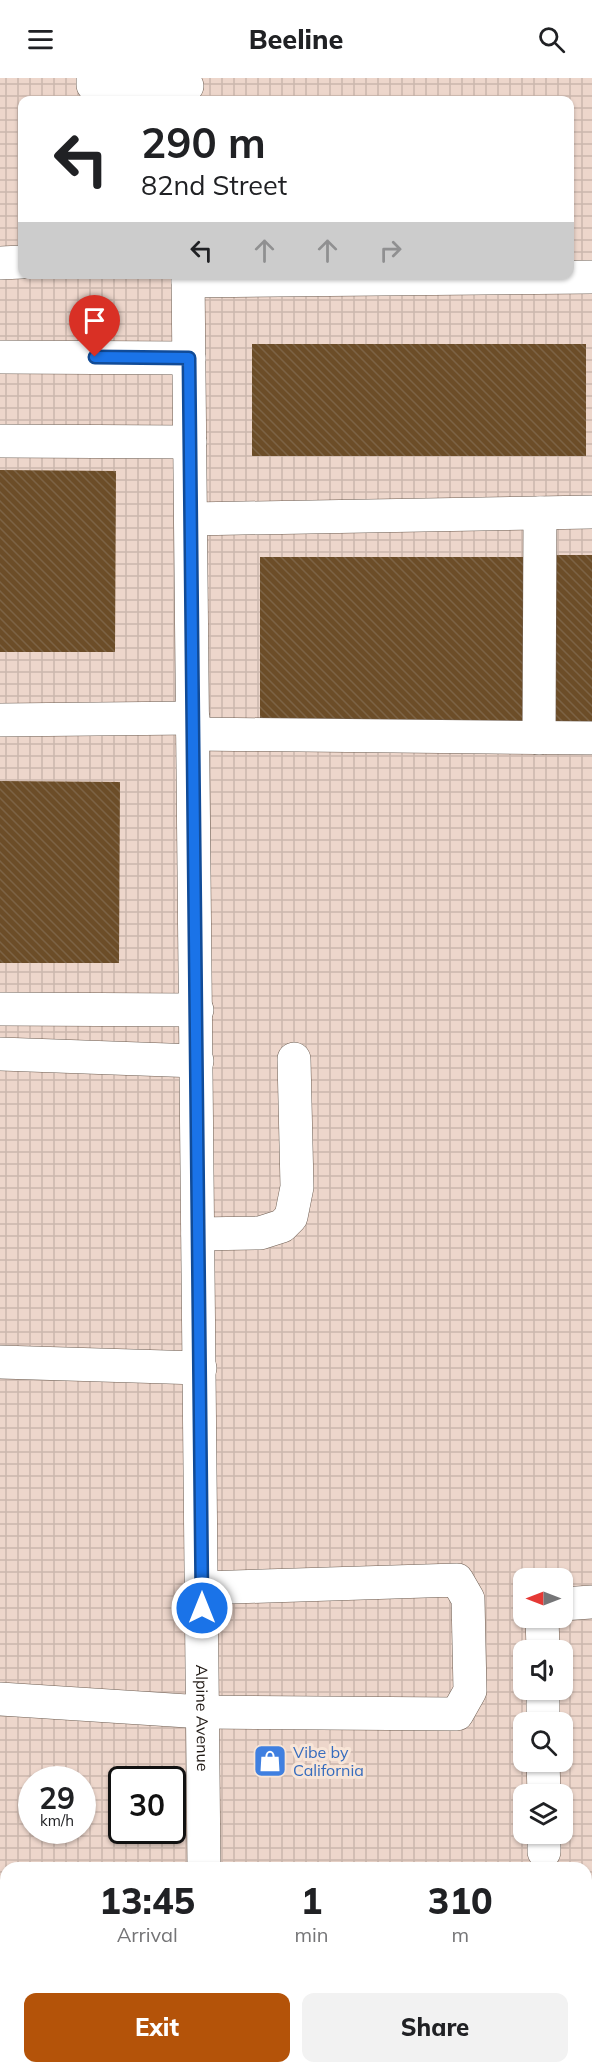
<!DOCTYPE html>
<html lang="en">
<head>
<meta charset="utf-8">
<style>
  :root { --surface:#fff; --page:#f2f2f2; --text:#202124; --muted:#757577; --accent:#b45309 }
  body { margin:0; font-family:Mulish,sans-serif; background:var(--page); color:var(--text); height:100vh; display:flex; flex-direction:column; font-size:22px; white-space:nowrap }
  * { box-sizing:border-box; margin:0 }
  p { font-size:20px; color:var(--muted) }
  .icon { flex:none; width:33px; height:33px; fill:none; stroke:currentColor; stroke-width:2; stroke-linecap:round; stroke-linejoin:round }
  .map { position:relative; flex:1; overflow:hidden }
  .sheet { position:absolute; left:0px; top:1784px; width:592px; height:212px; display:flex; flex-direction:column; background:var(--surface); border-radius:18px 18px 0 0; box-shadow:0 2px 4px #0004 }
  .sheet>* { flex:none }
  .guide { position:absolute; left:18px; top:18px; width:556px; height:183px; border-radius:12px; box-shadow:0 2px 4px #0004; background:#fff; color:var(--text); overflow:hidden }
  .needle { width:39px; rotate:270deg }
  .tools { position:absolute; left:513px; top:1490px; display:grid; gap:12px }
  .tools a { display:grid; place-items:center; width:60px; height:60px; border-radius:12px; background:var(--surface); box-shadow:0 2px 4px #0004; font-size:30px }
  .speed { position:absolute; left:18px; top:1688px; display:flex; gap:12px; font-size:30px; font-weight:700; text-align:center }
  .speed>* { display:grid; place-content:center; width:78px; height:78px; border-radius:50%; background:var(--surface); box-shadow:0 2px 4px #0004; line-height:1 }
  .speed small { font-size:15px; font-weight:400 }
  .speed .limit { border:3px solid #111; border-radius:9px; background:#fff; color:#111 }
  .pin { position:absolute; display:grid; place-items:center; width:51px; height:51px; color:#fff; margin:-62px -26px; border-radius:50% 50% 50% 0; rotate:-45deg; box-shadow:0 0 6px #0007 }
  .pin .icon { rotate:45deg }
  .me { position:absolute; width:66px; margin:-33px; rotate:0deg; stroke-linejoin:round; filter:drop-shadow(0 0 4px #0008) }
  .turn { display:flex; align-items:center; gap:21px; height:126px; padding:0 24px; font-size:27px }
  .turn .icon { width:78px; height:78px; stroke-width:2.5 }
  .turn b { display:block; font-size:42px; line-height:51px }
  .lanes { display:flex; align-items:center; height:57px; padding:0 24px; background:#0003; justify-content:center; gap:30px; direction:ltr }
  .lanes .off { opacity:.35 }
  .eta { display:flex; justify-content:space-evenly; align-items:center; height:102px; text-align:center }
  .eta b { font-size:36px; font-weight:800; line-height:42px }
  .button { display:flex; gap:12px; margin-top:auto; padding:12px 24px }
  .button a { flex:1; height:69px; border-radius:12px; background:var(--accent); color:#fff; font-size:24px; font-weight:800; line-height:69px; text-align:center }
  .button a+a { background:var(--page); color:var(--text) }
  header { display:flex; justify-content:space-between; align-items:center; height:78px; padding:0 24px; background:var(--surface); font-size:27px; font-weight:800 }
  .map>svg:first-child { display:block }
  .industrial { fill:url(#industrial-grid); fill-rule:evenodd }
  .building { fill:url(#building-back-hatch) }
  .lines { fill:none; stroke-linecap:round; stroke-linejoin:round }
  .minor-casing { stroke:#6d5d51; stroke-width:34 }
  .minor { stroke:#fff; stroke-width:33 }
  .route-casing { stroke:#114b97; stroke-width:15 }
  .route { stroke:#1a73e8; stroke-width:10 }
  .labels { text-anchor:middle; stroke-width:6; stroke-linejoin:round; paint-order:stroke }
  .street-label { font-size:16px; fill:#211a15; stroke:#f8e5d7 }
  .shop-label { font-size:16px; fill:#366cbe; stroke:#f8e5d7; text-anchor:start }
</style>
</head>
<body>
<header><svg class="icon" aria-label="menu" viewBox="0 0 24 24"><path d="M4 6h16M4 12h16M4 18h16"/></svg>Beeline<svg class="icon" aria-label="search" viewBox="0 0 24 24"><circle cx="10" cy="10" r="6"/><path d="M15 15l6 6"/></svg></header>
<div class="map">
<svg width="592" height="1994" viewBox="0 0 592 1994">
  <defs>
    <pattern id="industrial-grid" width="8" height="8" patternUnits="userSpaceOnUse" patternTransform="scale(1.5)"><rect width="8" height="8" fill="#edd6cb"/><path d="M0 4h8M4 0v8" fill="none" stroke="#cbb7ad"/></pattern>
    <pattern id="building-back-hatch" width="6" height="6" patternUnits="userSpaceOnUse" patternTransform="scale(1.5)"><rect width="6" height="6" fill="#6c4d28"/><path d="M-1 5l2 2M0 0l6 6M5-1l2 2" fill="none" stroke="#7c6345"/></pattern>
  </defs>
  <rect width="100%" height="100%" fill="#f8e5d7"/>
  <!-- industrial -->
  <path class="industrial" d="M0,0H592V1994H0ZM22,22H570V196H22ZM524,1500H562V1539H524ZM524,1572H562V1611H524ZM524,1644H562V1683H524ZM32,1701H82V1752H32ZM122,1701H172V1752H122ZM524,1716H562V1755H524ZM6,1790H586V1989H6Z"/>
  <!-- building -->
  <g class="building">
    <rect x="252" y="266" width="334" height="112"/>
    <polygon points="0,392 116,393 115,574 0,574"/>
    <rect x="556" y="477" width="36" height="172"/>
    <rect x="260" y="479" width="268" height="168"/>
    <polygon points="0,703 120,704 119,885 0,885"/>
  </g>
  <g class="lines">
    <!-- minor casing -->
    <g class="minor-casing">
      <g id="minor">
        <polyline points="93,0 93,7 133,13 187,8"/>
        <polyline points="0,185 22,184"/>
        <path id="s1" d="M188,196L204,1790"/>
        <polyline points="188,203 592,199"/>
        <polyline points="0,279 189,280"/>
        <polyline points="0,363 190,364"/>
        <polyline points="191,441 592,434"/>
        <polyline points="0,642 193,640"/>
        <polyline points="193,656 592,660"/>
        <polyline points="539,660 540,435"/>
        <polyline points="0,931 197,932"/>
        <polyline points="0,976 197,983"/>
        <polyline points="198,1156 260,1155 282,1148 291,1139 297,1109 294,981"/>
        <polyline points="0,1284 200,1290"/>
        <polyline points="562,1526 592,1524"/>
        <polyline points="542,1539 543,1572"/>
        <polyline points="543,1611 543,1644"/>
        <polyline points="0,1621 203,1634 457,1636 470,1613 468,1521 457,1502 202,1510"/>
        <polyline points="543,1683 544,1716"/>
        <polyline points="544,1755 544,1774"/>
        <polyline points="206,1989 206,1994"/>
        <polyline points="436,1989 436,1994"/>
      </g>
    </g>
    <!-- minor -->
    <use href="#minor" class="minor"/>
  </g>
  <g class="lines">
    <!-- route casing -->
    <g class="route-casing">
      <polyline id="route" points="95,279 189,280 202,1530"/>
    </g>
    <!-- route -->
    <use href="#route" class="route"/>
  </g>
  <!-- icons -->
  <defs>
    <g id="shop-square" transform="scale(1.725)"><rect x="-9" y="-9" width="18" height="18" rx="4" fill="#3f7fe0" stroke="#f8e5d7"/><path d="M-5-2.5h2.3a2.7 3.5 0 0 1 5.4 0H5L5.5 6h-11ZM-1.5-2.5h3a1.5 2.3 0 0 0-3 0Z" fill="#fff"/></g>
  </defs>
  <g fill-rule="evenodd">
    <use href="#shop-square" x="270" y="1683"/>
  </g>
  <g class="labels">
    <!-- street labels -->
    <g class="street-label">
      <text dy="6" stroke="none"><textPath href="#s1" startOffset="1444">Alpine Avenue</textPath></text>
    </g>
    <!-- shop labels -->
    <g class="shop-label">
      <text x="293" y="1680">Vibe by<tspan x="293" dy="18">California</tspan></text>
    </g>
  </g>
</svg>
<div class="tools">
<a><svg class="needle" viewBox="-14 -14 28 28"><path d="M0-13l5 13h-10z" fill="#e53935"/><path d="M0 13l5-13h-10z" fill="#757577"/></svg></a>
<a><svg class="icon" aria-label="sound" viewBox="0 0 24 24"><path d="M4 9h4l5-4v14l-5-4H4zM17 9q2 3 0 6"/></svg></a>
<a><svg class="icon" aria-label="search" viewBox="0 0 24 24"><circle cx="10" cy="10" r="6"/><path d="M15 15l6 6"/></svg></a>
<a><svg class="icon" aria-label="layers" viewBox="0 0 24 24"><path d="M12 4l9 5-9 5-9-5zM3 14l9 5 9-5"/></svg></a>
</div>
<div class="speed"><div>29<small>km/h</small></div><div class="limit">30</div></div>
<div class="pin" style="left:95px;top:279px;background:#d93025"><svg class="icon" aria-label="arrive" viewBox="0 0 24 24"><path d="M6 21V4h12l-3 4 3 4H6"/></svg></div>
<svg class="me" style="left:202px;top:1530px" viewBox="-20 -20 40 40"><circle r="17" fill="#1a73e8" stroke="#fff" stroke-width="3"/><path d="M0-11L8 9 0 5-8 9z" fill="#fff"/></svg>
<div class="guide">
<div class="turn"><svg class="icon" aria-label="left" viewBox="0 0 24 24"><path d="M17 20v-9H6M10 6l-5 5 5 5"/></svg><div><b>290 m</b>82nd Street</div></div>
<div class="lanes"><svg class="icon" aria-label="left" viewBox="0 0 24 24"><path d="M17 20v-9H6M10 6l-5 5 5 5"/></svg><svg class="icon off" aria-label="ahead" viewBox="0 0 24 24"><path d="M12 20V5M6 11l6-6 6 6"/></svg><svg class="icon off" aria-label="ahead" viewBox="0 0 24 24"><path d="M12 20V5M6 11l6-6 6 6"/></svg><svg class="icon off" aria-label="right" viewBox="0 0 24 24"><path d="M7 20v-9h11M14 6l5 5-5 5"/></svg></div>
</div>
<section class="sheet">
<div class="eta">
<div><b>13:45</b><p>Arrival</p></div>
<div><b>1</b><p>min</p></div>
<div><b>310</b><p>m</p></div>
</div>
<div class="button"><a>Exit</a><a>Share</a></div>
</section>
</div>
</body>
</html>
